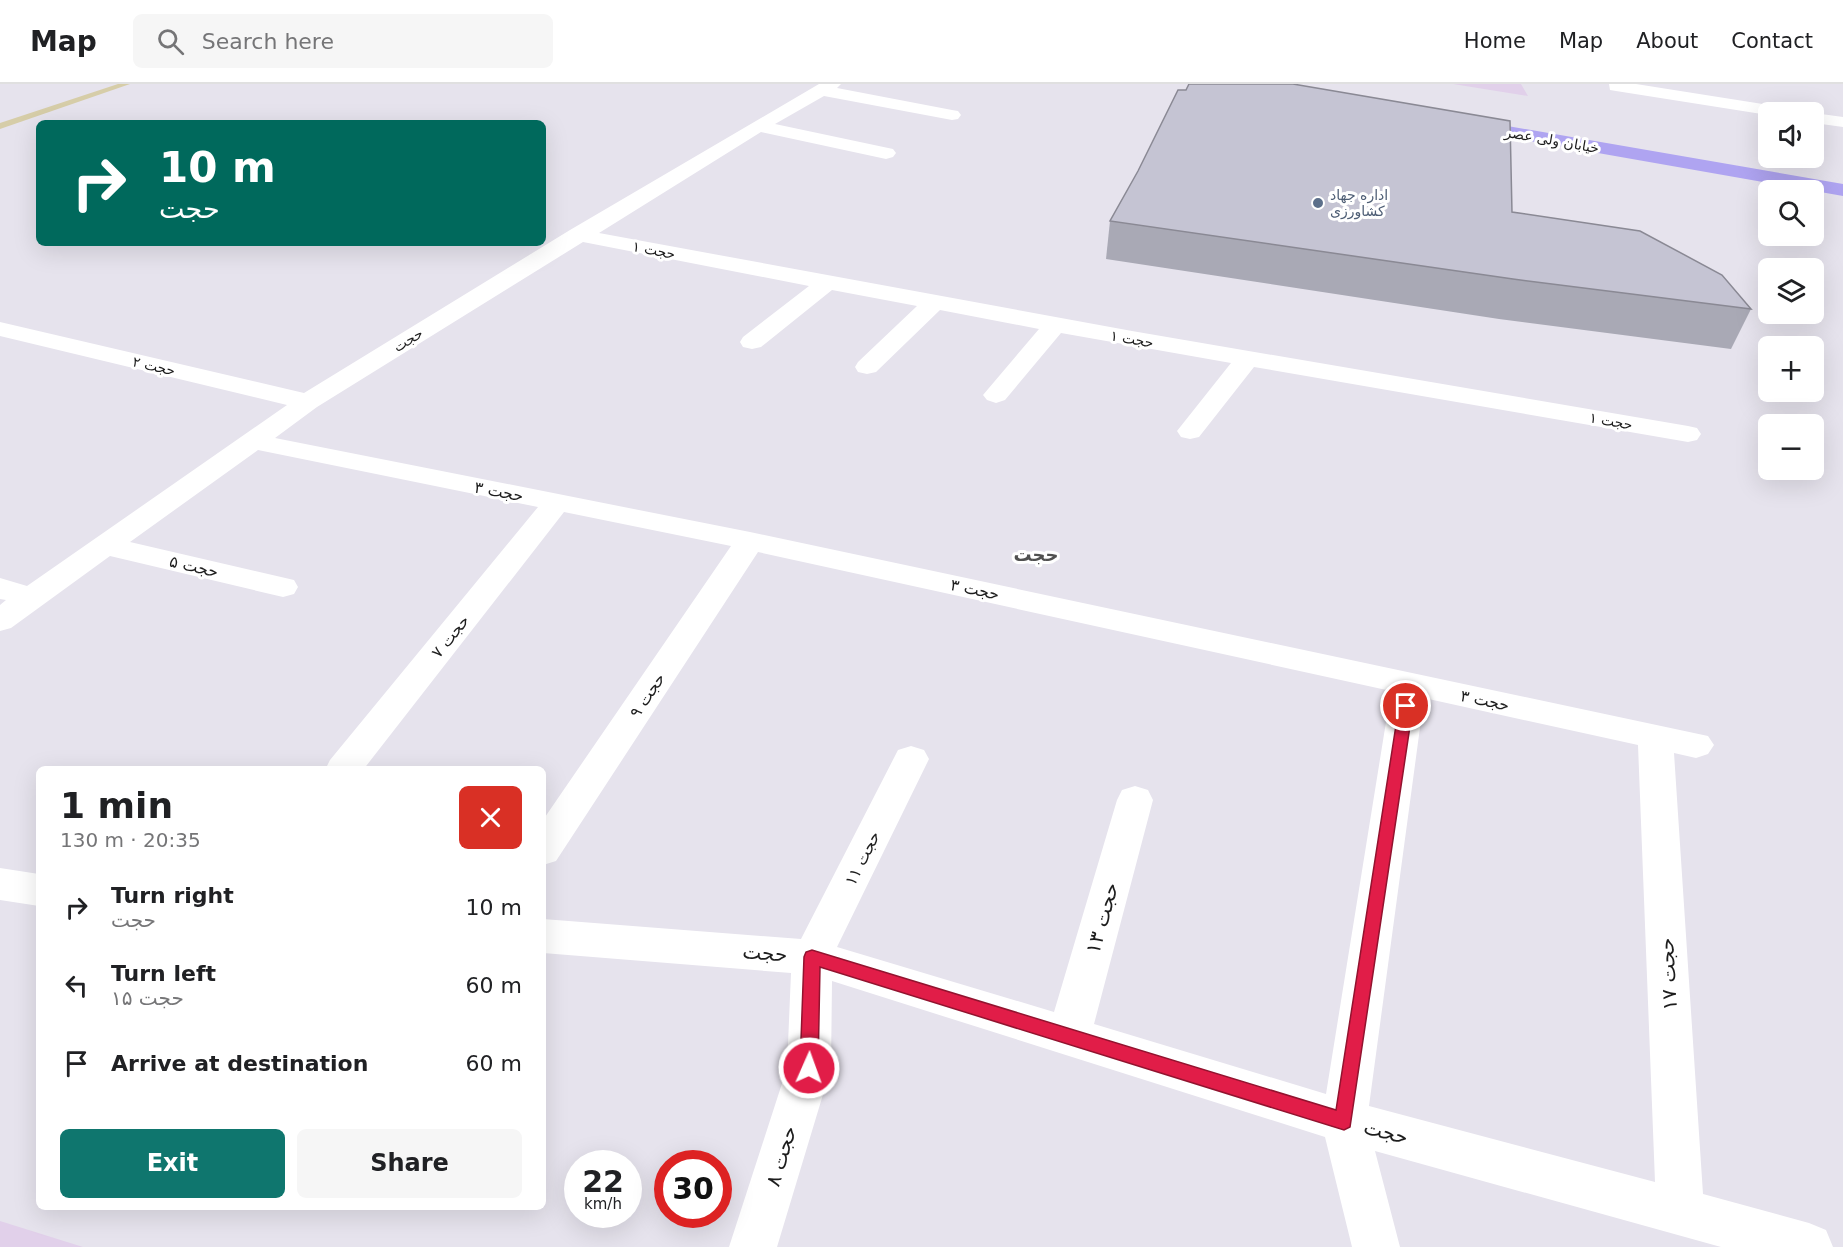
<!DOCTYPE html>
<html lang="en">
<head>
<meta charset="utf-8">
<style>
  :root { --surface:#fff; --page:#f6f6f6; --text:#202124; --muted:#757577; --line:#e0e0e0; --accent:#0f766e }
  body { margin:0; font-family:"DejaVu Sans",Cairo,sans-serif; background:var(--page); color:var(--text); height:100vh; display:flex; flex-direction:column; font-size:22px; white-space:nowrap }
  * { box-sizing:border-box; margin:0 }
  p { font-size:20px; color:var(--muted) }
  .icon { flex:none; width:33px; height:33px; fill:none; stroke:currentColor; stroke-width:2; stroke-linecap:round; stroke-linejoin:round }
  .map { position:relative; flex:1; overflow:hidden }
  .drawer { position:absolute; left:36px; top:682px; width:510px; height:444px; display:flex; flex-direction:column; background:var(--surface); border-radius:9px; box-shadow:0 6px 24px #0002 }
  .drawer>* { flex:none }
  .guide { position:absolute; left:36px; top:36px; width:510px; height:126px; border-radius:9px; box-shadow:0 6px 24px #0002; background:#00695c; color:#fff; overflow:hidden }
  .fabs { position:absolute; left:1758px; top:18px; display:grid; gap:12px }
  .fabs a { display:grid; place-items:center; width:66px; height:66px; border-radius:9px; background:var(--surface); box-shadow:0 6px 24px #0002; font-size:30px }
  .speed { position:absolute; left:564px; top:1066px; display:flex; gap:12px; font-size:30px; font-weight:700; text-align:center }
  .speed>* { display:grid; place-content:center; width:78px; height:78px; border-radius:50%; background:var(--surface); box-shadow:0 6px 24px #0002; line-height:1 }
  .speed small { font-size:15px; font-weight:400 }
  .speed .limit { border:9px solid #d22; background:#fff; color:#111 }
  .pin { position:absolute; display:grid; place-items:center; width:51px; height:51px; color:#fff; margin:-26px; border:3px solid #fff; border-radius:50%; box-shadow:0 2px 6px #0007 }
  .me { position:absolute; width:66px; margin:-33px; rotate:2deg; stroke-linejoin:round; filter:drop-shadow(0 0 4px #0008) }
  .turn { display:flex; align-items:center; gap:21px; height:126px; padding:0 24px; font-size:27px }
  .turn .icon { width:78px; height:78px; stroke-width:2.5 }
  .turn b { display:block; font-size:42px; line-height:51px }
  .round { display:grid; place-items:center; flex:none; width:63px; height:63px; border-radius:9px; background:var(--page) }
  .head { display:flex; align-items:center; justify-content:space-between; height:102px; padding:0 24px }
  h1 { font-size:36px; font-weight:700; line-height:45px }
  .action { display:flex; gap:12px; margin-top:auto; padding:12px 24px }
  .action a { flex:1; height:69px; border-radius:9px; background:var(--accent); color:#fff; font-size:24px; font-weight:700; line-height:69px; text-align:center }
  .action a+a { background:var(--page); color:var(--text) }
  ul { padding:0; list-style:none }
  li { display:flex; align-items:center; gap:18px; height:78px; padding:0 24px }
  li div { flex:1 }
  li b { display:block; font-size:22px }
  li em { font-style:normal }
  header { display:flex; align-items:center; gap:36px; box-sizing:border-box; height:84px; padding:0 30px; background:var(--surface); border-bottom:2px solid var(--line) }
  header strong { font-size:28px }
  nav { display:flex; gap:33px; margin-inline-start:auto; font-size:21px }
  .search { width:420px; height:54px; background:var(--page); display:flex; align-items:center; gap:15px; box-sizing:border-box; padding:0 21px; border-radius:9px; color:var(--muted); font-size:22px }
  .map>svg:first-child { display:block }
  .farmland { fill:#e1d0ea }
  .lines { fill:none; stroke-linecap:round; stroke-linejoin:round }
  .stream { fill:#d6cda8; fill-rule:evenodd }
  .minor { fill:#fff; fill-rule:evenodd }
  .major { fill:#afa4f1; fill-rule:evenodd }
  .wall { fill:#a9a9b5 }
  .building { fill:#c5c4d3; stroke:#8a8994; stroke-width:1.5 }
  .route { fill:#e11d48; stroke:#92132f; stroke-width:1.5 }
  .service-dot { fill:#5c6f8a; stroke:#fff; stroke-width:2 }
  .labels { text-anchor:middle; stroke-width:6; stroke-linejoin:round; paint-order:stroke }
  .far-street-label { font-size:14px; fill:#1d1d1d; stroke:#fff }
  .far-service-label { font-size:14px; fill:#4e5e75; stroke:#fff; text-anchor:start }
  .street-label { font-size:16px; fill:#1d1d1d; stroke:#fff }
  .neighbourhood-label { font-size:18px; font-weight:bold; fill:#505050; stroke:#fff }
  .near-street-label { font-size:20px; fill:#1d1d1d; stroke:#fff }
</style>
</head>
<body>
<header>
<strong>Map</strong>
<div class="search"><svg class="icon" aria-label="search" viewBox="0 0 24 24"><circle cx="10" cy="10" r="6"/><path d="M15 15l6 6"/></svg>Search here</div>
<nav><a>Home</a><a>Map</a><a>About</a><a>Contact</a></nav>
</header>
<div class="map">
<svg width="1843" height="1163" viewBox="0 0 1843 1163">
  <rect width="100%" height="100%" fill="#e6e3ed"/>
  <!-- farmland -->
  <g class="farmland">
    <polygon points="1453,0 1521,0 1528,12"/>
    <polygon points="0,1137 83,1163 0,1163"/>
  </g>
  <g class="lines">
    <!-- stream -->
    <polygon class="stream" points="118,0 130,0 0,45 0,39"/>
    <!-- minor -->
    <g class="minor">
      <path d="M819,0H841L837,4L952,26L958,27L961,31L958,35L952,36L824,12L775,40L893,65L896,69L893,73L886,75L761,48L599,149L1132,247L1688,342L1697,344L1701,350L1697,356L1688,358L1254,283L1199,353L1190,355L1181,353L1177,347L1231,279L1061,249L1005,316L996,319L987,316L983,311L1039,245L940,226L876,288L867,290L858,288L855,283L858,278L917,222L832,206L761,263L752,265L743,263L740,258L743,253L809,202L583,158L317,323L275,354L750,448L1708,652L1714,661L1708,670L1696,674L1674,669L1703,1110L1809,1139L1826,1146L1833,1163H1721L1375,1067L1400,1163H1352L1325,1053L832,897L831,984L777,1163H729L787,984L791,889L543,869V835L801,855L898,666L911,662L924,666L929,675L837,863L1054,928L1117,716L1122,706L1135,702L1148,706L1153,716L1094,940L1326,1010L1391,607L758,468L556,777L543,781V736L731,462L564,428L363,686H325L330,676L538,423L258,366L130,458L294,496L298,503L294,510L283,513L110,472L11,544L0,547V521L6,516L0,515V494L27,502L287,321L0,252V238L304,309L570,146ZM1424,614L1638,661L1655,1098L1369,1022Z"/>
      <polygon points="1609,0 1636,0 1781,23 1787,24 1790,28 1768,28 1768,31 1616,7 1610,6"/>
      <polygon points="1814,29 1843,33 1843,43 1814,39"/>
      <polygon points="0,784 39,790 39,822 0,816"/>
    </g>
    <!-- major -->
    <polygon class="major" points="1467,35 1843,100 1843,112 1461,45 1458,41 1461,37"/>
  </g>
  <!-- wall -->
  <polygon class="wall" points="1512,128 1751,225 1731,265 1499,235 1106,175 1110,137"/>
  <!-- building -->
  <polygon class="building" points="1189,0 1293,0 1510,37 1512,128 1640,147 1722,191 1751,225 1513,195 1110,137 1138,87 1178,6 1186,6"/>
  <!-- route -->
  <polygon class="route" points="1406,617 1413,622 1350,1043 1344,1046 820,883 818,984 815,990 809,992 802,990 800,984 804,873 806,868 812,866 1336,1026 1399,622"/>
  <!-- markers -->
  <circle class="service-dot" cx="1318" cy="119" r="6"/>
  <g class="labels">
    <!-- far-street labels -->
    <g class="far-street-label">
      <text transform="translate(1552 56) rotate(10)" y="5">خیابان ولی عصر</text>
      <text transform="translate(654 166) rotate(11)" y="5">حجت ۱</text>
      <text transform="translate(1132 255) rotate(10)" y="5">حجت ۱</text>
      <text transform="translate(408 256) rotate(-32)" y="5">حجت</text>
      <text transform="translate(154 282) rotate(13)" y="5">حجت ۲</text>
      <text transform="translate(1611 337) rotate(10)" y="5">حجت ۱</text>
    </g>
    <!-- far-service labels -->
    <g class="far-service-label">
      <text x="1330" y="116">اداره جهاد<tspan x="1330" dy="16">کشاورزی</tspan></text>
    </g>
    <!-- street labels -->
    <g class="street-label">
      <text transform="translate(499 407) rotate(11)" y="6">حجت ۳</text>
      <text transform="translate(194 482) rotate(13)" y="6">حجت ۵</text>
      <text transform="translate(975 505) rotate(12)" y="6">حجت ۳</text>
      <text transform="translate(450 552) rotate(-51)" y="6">حجت ۷</text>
      <text transform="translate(647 611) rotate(-56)" y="6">حجت ۹</text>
      <text transform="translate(1485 616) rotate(12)" y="6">حجت ۳</text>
      <text transform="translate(862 774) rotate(-63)" y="6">حجت ۱۱</text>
    </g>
    <!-- neighbourhood labels -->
    <g class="neighbourhood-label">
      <text x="1036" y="477">حجت</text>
    </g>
    <!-- near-street labels -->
    <g class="near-street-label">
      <text transform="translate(1102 834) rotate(-74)" y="7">حجت ۱۳</text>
      <text transform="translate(765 869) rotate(5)" y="7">حجت</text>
      <text transform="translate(1668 890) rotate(-93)" y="7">حجت ۱۷</text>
      <text transform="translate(1386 1048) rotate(15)" y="7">حجت</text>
      <text transform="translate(781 1072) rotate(-73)" y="7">حجت ۸</text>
    </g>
  </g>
</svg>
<div class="fabs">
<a><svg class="icon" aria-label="sound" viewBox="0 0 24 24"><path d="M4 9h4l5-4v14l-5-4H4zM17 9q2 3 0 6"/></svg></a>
<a><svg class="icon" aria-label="search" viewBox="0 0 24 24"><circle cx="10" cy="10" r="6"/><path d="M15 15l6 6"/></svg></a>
<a><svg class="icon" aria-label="layers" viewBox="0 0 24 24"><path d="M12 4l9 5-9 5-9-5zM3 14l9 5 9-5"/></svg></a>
<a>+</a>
<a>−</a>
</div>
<div class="speed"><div>22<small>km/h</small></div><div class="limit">30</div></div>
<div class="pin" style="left:1406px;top:622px;background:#d93025"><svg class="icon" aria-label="arrive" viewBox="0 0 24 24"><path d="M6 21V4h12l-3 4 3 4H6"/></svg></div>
<svg class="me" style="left:809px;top:984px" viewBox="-20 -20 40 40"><circle r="17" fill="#e11d48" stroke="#fff" stroke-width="3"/><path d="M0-11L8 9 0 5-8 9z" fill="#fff"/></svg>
<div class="guide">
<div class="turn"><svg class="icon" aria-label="right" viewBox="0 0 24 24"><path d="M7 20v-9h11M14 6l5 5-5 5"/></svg><div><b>10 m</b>حجت</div></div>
</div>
<section class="drawer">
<div class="head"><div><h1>1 min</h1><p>130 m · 20:35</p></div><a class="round" style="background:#d93025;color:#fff"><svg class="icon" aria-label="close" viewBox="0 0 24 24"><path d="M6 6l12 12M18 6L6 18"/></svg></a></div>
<ul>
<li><svg class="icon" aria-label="right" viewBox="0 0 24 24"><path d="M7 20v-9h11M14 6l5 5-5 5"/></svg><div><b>Turn right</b><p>حجت</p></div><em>10 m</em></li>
<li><svg class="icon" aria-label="left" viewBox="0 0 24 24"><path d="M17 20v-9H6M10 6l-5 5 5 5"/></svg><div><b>Turn left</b><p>حجت ۱۵</p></div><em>60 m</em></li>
<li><svg class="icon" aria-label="arrive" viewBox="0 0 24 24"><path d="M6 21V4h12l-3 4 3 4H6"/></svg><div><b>Arrive at destination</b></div><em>60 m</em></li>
</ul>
<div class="action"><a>Exit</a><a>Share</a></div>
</section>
</div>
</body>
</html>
